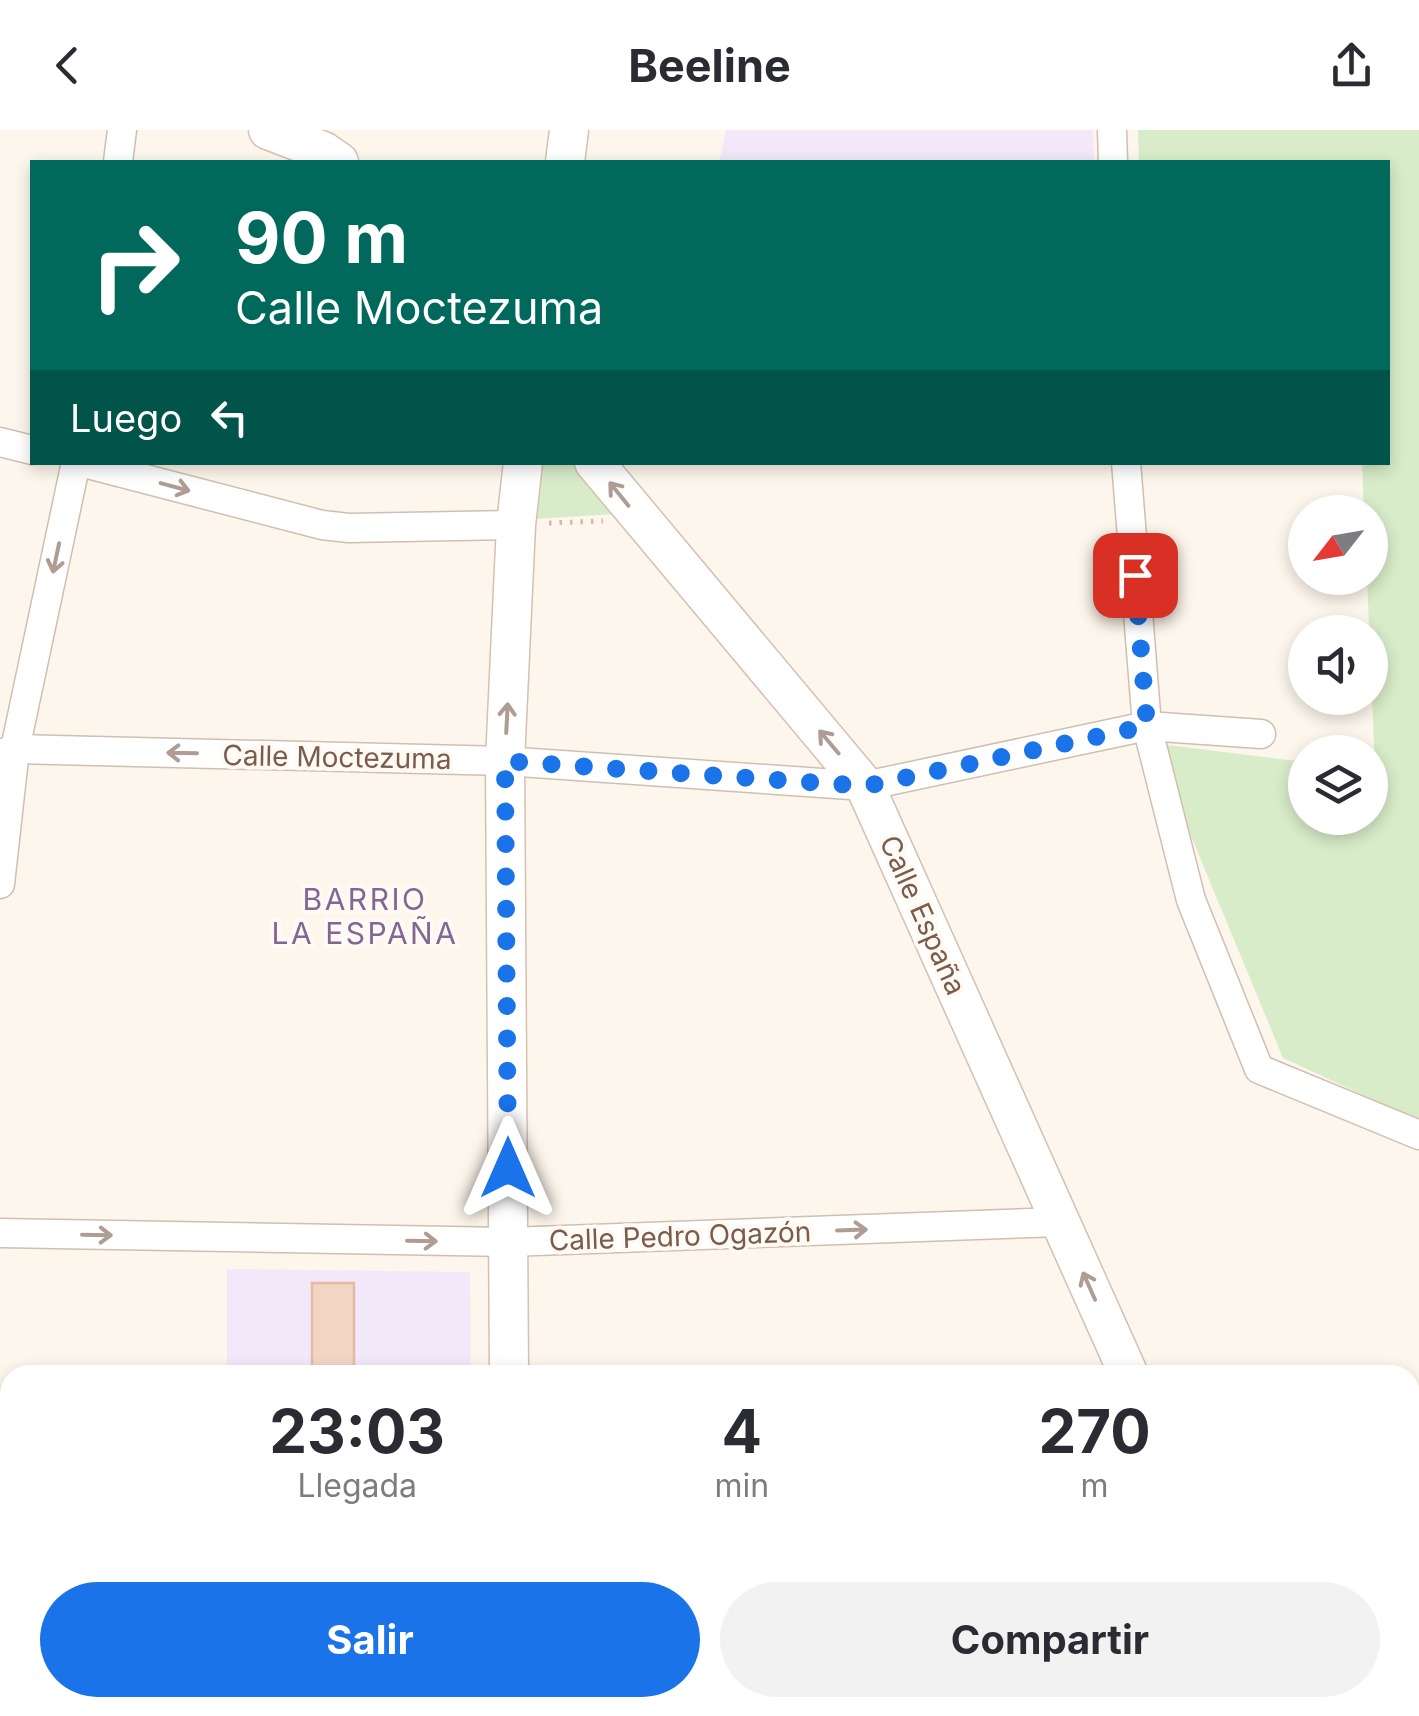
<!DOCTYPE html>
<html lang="es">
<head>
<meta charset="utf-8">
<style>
  :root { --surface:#fff; --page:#f2f2f3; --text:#2b2b33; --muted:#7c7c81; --accent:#1a73e8 }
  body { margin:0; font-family:Inter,sans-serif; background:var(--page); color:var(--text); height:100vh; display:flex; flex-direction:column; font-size:38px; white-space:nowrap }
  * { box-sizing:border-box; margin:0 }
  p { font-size:32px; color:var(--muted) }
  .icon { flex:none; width:55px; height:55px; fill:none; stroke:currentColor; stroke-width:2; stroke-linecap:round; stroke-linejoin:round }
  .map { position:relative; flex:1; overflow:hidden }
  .side { position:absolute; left:0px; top:1235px; width:1420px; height:352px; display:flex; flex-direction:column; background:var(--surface); border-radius:30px 30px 0 0; box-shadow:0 5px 15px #0003 }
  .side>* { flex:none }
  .guide { position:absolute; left:30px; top:30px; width:1360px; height:305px; border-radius:0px; box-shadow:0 5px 15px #0003; background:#00695c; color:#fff; overflow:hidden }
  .needle { width:65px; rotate:239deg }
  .fabs { position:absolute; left:1288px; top:365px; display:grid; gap:20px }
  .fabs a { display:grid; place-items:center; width:100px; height:100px; border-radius:50%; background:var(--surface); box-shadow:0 5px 15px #0003; font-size:50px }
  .pin { position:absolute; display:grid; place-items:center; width:85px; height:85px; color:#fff; margin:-42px; border-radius:20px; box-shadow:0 5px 15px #0006 }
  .me { position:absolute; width:110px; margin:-55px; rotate:0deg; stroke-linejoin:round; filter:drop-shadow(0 0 8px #0008) }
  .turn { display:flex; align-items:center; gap:35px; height:210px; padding:0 40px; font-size:45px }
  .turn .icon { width:130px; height:130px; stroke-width:2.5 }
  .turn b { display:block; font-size:70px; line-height:85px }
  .then { display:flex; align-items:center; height:95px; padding:0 40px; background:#0003; gap:20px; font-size:38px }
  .eta { display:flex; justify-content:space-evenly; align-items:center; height:170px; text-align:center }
  .eta b { font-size:60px; font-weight:700; line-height:70px }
  .primary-button { display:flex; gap:20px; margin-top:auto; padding:20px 40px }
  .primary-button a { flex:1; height:115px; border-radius:60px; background:var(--accent); color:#fff; font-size:40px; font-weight:700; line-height:115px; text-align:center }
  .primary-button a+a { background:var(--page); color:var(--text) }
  header { display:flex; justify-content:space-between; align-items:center; height:130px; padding:0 40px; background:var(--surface); font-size:45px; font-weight:700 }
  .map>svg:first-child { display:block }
  .education { fill:#f3e8fa }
  .green { fill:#d8ecc9 }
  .building { fill:#f3d5c3; stroke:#e6bba3; stroke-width:2.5 }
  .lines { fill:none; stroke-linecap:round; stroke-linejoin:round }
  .street-casing { stroke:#d1beb0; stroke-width:31 }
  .secondary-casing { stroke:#d6c0b0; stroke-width:41 }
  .primary-casing { stroke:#dad1cd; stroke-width:46 }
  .path { stroke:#d9b8a5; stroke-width:5; stroke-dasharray:2.5 8; stroke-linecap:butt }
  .street { stroke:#fff; stroke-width:28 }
  .secondary { stroke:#fff; stroke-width:38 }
  .primary { stroke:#fbd9a5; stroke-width:42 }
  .oneway { stroke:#af9d94 }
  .route { stroke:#1a73e8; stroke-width:18; stroke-dasharray:0 32.4 }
  .labels { text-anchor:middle; stroke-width:8; stroke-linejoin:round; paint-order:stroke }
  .street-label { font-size:28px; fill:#7a5c4d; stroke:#fffaf3 }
  .neighbourhood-label { font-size:30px; letter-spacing:2.5px; fill:#846695; stroke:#fffaf3 }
</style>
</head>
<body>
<header><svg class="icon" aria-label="back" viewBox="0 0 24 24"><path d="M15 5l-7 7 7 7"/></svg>Beeline<svg class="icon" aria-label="share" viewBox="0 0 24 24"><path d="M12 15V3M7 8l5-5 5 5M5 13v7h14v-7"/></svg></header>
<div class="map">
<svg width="1419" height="1586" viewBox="0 0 1419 1586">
  <rect width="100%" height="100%" fill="#fdf6ec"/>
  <!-- education -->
  <g class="education">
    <polygon points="726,0 1093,0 1094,32 719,32"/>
    <polygon points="227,1139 470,1142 471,1245 227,1245"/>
  </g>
  <!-- green -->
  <g class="green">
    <polygon points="1138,0 1419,0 1419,991 1283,928 1189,701 1167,615 1305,632 1305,688 1370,688 1370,640 1375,639 1367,448 1370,448 1370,382 1364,382 1362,333 1388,332 1388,32 1139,32"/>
    <polygon points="536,333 572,333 616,384 533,389"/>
  </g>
  <!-- building -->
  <rect class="building" x="312" y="1153" width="42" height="92"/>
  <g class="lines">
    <!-- street casing -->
    <g class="street-casing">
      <g id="street">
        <polyline points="1112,0 1113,32"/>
        <polyline points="118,32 122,0"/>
        <polyline points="0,312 32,320"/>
        <polyline points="80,332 322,395 349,398 516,395"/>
        <polyline points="1126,332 1147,596 1191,770 1259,939 1419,1005"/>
        <polyline points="0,624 15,619 505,631 865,656 1147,596 1261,604"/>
        <polyline points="0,754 15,619 76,332"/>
        <polyline points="0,1103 508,1112 1060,1092"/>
        <polyline points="1362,1586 1363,1578"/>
      </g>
    </g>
    <!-- secondary casing -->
    <g class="secondary-casing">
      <g id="secondary">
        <polyline points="268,0 323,21 339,32"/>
        <polyline points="565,32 569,0"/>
        <polyline points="594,332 865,656 1129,1245"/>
        <polyline points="509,1245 505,631 516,395 523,332"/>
        <polyline points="1410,1447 1419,1443"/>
        <polyline points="1410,1513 1419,1508"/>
        <polyline points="488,1586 493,1578"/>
      </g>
    </g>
    <!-- primary casing -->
    <g class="primary-casing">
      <g id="primary">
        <polyline points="0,1557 10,1557"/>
        <polyline points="1196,1578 1199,1586"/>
        <polyline points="1315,1586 1317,1578"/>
      </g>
    </g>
    <!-- path -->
    <polyline class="path" points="549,393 603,391"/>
    <!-- street -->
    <use href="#street" class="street"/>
    <!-- secondary -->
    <use href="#secondary" class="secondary"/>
    <!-- primary -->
    <use href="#primary" class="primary"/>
  </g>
  <!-- one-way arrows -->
  <defs><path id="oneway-shaft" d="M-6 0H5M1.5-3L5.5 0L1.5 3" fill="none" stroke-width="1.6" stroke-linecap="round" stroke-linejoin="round" transform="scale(2.5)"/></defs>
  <g class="oneway">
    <use href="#oneway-shaft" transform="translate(175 357) rotate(15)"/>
    <use href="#oneway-shaft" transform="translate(619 364) rotate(-129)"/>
    <use href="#oneway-shaft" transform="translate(56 428) rotate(102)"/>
    <use href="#oneway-shaft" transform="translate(507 588) rotate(-87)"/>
    <use href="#oneway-shaft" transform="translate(829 612) rotate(-130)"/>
    <use href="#oneway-shaft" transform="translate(182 623) rotate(-179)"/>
    <use href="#oneway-shaft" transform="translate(852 1100) rotate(-2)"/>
    <use href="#oneway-shaft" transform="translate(97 1105) rotate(1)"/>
    <use href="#oneway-shaft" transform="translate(422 1111) rotate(1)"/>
    <use href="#oneway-shaft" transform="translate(1089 1156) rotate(-114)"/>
  </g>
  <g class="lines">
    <!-- route -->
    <polyline class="route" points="508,1038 505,631 866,656 1147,596 1135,445"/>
  </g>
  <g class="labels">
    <!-- street labels -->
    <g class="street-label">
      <text transform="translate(337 627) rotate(1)" y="10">Calle Moctezuma</text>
      <text transform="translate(923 785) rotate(66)" y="10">Calle España</text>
      <text transform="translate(680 1106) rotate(-2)" y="10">Calle Pedro Ogazón</text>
    </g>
    <!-- neighbourhood labels -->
    <g class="neighbourhood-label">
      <text x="365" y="780">BARRIO<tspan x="365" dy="34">LA ESPAÑA</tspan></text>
    </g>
  </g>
</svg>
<div class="fabs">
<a><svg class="needle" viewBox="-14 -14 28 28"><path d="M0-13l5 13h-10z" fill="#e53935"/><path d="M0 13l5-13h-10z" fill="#7c7c81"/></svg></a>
<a><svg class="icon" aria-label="sound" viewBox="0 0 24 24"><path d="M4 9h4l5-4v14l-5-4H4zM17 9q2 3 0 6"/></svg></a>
<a><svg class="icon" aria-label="layers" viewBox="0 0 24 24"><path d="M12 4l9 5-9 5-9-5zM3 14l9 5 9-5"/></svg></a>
</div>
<div class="pin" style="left:1135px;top:445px;background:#d93025"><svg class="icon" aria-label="arrive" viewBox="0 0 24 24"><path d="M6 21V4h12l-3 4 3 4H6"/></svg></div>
<svg class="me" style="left:508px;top:1038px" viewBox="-20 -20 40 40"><path d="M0-17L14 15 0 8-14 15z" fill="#1a73e8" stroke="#fff" stroke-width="4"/></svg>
<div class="guide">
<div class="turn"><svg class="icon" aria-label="right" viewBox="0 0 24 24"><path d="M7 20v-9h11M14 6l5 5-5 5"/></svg><div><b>90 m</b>Calle Moctezuma</div></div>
<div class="then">Luego<svg class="icon" aria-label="left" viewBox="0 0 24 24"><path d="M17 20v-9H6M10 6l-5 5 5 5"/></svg></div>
</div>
<section class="side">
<div class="eta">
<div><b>23:03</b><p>Llegada</p></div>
<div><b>4</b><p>min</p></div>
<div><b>270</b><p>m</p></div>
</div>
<div class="primary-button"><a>Salir</a><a>Compartir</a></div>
</section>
</div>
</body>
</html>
